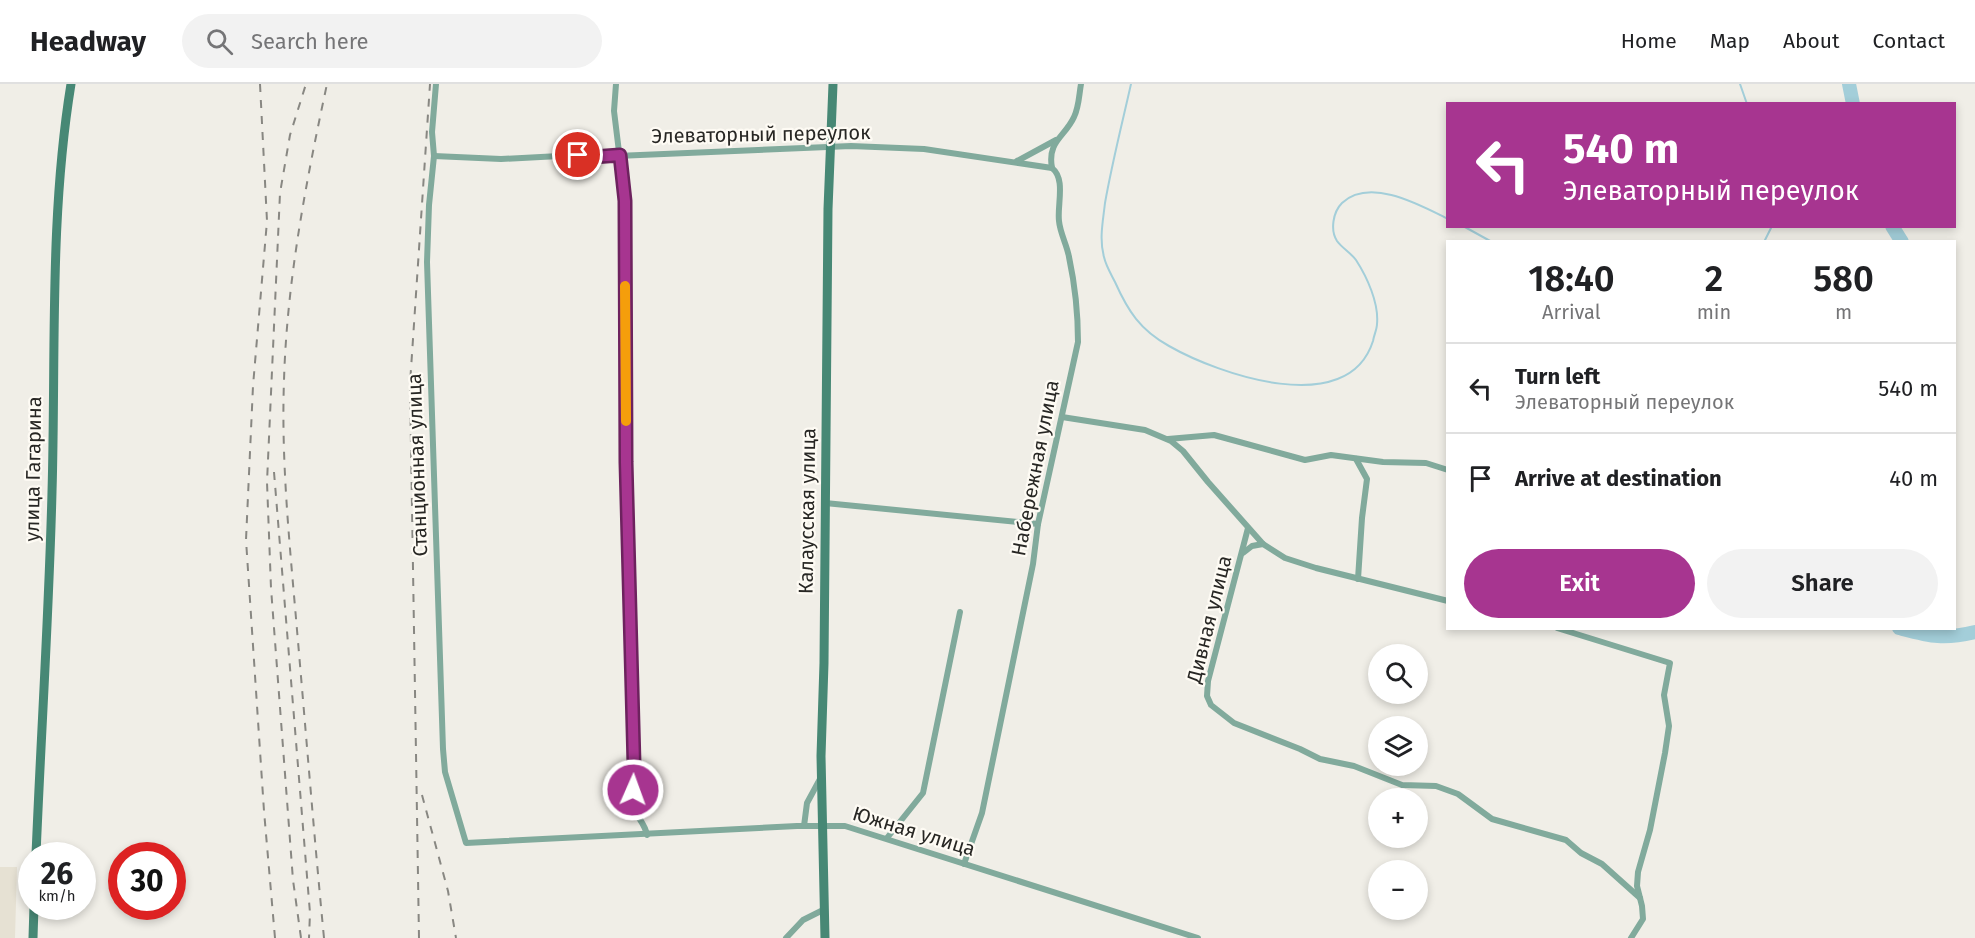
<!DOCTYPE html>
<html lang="en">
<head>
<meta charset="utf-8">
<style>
  :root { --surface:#fff; --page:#f2f2f2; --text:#202124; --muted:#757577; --line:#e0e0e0; --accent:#a73590 }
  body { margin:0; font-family:"Fira Sans",sans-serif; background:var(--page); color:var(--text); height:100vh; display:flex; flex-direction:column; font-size:22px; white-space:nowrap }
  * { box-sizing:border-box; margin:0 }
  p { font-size:20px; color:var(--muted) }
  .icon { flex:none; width:33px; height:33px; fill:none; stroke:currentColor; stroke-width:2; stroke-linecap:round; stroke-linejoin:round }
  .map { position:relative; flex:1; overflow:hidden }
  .sheet { position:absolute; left:1446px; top:156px; width:510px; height:390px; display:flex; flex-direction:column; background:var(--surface); border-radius:0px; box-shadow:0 3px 9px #0003 }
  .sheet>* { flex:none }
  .top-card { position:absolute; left:1446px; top:18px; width:510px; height:126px; border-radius:0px; box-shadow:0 3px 9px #0003; background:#a73590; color:#fff; overflow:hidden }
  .controls { position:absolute; left:1368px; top:560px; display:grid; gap:12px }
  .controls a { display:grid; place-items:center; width:60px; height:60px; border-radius:50%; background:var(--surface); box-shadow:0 3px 9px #0003; font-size:30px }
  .speed { position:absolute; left:18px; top:758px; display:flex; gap:12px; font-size:30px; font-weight:700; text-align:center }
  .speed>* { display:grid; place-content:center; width:78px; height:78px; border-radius:50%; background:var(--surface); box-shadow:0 3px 9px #0003; line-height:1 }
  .speed small { font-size:15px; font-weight:400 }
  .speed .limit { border:9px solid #d22; background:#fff; color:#111 }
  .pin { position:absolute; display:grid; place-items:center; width:51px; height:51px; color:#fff; margin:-26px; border:3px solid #fff; border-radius:50%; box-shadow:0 2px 6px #0007 }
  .me { position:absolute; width:66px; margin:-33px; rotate:2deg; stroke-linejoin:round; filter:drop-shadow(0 0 4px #0008) }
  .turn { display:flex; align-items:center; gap:21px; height:126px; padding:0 18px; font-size:27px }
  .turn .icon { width:78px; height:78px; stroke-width:2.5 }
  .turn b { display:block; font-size:42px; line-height:51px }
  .eta { display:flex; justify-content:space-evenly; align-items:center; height:102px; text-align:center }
  .eta b { font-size:36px; font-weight:600; line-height:42px }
  .primary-button { display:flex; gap:12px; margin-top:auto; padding:12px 18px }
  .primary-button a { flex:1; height:69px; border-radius:36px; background:var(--accent); color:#fff; font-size:24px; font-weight:600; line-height:69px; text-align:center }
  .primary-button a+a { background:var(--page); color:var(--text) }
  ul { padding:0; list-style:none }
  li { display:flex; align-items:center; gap:18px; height:90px; padding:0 18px; border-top:2px solid var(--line) }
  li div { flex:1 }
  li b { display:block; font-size:22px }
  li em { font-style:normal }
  header { display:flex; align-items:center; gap:36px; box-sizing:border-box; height:84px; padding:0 30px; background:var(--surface); border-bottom:2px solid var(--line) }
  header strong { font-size:28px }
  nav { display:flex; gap:33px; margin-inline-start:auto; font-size:21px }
  .search { width:420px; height:54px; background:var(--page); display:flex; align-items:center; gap:15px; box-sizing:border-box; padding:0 21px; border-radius:33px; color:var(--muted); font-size:22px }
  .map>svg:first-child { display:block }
  .built { fill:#e6e1d3 }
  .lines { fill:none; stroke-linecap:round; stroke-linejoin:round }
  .stream { stroke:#a3ced9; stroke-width:2 }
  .river { stroke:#a3ced9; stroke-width:14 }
  .street { stroke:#81aa9c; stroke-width:6 }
  .secondary { stroke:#478875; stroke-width:9 }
  .rail { stroke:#888782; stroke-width:2; stroke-dasharray:8 8; stroke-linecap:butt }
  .route-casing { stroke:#6d225e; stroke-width:15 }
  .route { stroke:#a73590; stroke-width:10 }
  .slow { stroke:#f59e0b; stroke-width:10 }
  .labels { text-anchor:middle; stroke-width:4.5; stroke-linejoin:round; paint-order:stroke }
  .street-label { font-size:20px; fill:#282724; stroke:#fefbf4 }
</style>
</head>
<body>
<header>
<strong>Headway</strong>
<div class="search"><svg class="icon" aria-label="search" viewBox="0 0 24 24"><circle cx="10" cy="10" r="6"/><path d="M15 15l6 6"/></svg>Search here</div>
<nav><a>Home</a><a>Map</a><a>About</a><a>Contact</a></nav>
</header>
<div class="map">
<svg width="1975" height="854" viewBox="0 0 1975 854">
  <rect width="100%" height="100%" fill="#f0eee7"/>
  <!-- built -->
  <polygon class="built" points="0,783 17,783 15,854 0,854"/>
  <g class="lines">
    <!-- stream -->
    <g class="stream">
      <path d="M1131,0C1122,40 1112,79 1105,119C1103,137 1099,155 1104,173C1106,182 1111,190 1115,198C1128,227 1140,246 1169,262C1218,290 1348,336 1373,257C1374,251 1377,245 1377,240C1379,219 1367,193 1356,176C1351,169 1342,164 1337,157C1330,146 1333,128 1342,119C1370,93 1420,121 1448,135"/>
      <polyline points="1740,0 1747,20"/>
      <polyline points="1463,142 1492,158"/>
      <polyline points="1764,158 1772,142"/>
    </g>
    <!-- river -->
    <g class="river">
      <polyline points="1849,0 1853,20"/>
      <polyline points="1892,142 1902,158"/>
      <path d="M1899,544C1930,552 1943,556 1975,548"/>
    </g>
    <!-- street -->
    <g class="street">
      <polyline points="436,0 432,48 434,72 429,121 427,178 443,665 445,688 466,759 797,742 845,742 1198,854"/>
      <path d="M616,0L614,27L625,117L626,378L634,680C634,693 630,719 636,729C641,738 645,741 647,751"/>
      <polyline points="434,72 501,75 578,71 593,73 851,62 924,65 1052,84"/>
      <polyline points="1017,77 1056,56"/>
      <polyline points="1062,333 1145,346 1171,357 1183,367 1208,398 1263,460 1285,474 1316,484 1448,517"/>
      <polyline points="1168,355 1214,351 1305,376 1331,371 1383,378 1426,379 1448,386"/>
      <polyline points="1356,375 1367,395 1362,434 1358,495"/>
      <polyline points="825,419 1038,440"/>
      <polyline points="1248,444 1208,597 1207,612 1211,621 1234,639 1300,665 1320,675 1354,682 1402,701 1436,702 1458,710 1492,735 1566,756 1581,769 1602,780 1640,814"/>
      <polyline points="1243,469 1252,462 1263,460"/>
      <polyline points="1557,544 1670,579 1664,611 1669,642 1665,669 1650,746 1638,788 1637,802 1642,822 1643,835 1631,854"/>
      <polyline points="804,742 807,719 820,695"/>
      <polyline points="887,754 923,709 960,528"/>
      <path d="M964,780L982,729L1033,480L1038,440L1078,258C1078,229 1075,201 1069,173C1067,161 1060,149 1059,137C1057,121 1066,95 1052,84C1047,57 1065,53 1074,33C1079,23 1079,11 1081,0"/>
      <polyline points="786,854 803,836 825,825"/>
    </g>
    <!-- secondary -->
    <g class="secondary">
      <path d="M36,771C41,650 49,529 52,408C56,272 49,135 71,0"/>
      <polyline points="33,854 34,822"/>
      <polyline points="825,854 821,672 824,579 828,125 833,0"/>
    </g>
    <!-- rail -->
    <g class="rail">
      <polyline points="260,0 267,137 253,302 246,456 264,727 275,854"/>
      <polyline points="274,388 310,829 309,854"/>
      <polyline points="422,711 448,807 456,854"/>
      <polyline points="301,854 293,796 271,504 267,398 280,109 290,51 306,0"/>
      <path d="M324,854C314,751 306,649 297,546C290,463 281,380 284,296C287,196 306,98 327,0"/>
      <polyline points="419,854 410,300 430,0"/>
    </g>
  </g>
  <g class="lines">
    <!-- route casing -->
    <g class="route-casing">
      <polyline id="route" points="578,71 593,73 620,71 625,117 626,378 634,680 633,706"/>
    </g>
    <!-- route -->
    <use href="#route" class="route"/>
    <!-- slow -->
    <polyline class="slow" points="625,202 626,337"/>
  </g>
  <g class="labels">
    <!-- street labels -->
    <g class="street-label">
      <text transform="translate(761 50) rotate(-1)" y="7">Элеваторный переулок</text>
      <text transform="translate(417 381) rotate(-92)" y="7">Станционная улица</text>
      <text transform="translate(1035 384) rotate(-79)" y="7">Набережная улица</text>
      <text transform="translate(33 385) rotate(-89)" y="7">улица Гагарина</text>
      <text transform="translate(807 427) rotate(-89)" y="7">Калаусская улица</text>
      <text transform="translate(1209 535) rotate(-76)" y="7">Дивная улица</text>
      <text transform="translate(914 747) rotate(17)" y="7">Южная улица</text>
    </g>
  </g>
</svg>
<div class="controls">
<a><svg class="icon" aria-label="search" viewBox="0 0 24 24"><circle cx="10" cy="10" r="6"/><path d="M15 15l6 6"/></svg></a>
<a><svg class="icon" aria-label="layers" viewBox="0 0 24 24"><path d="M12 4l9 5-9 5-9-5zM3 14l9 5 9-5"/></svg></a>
<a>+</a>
<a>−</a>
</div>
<div class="speed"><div>26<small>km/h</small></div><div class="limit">30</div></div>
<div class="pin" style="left:578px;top:71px;background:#d93025"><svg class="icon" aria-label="arrive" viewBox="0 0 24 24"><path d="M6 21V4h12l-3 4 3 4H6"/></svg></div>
<svg class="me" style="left:633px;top:706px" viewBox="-20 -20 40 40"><circle r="17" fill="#a73590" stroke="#fff" stroke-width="3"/><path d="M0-11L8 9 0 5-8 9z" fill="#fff"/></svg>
<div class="top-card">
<div class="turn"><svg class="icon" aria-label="left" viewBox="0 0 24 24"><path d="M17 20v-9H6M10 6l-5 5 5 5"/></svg><div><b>540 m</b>Элеваторный переулок</div></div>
</div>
<section class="sheet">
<div class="eta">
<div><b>18:40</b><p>Arrival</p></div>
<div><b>2</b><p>min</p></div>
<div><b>580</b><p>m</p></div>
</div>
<ul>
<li><svg class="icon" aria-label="left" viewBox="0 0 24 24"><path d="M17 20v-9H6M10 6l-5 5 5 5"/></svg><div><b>Turn left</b><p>Элеваторный переулок</p></div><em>540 m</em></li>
<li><svg class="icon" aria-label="arrive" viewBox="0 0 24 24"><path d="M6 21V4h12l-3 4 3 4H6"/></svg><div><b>Arrive at destination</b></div><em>40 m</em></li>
</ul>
<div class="primary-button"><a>Exit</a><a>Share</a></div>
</section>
</div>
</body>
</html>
